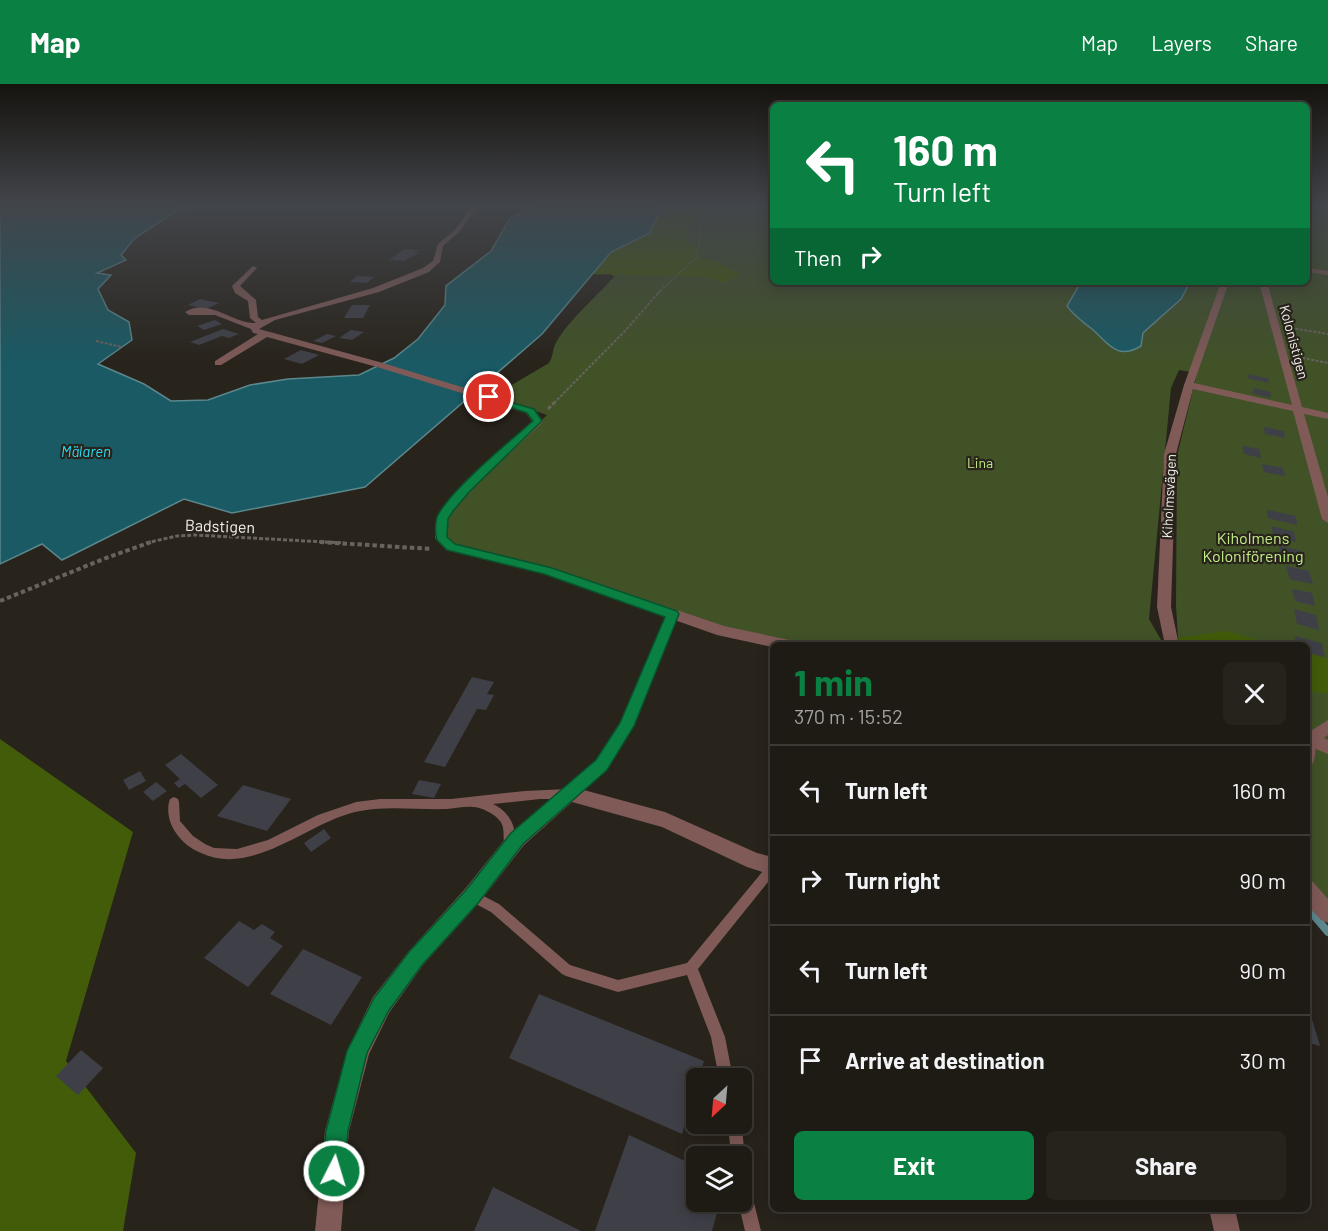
<!DOCTYPE html>
<html lang="en">
<head>
<meta charset="utf-8">
<style>
  :root { --surface:#1e1a14; --page:#26231d; --text:#f1f3f6; --muted:#a1a1a0; --line:#3c3834; --accent:#0b8043 }
  body { margin:0; font-family:Barlow,sans-serif; background:var(--page); color:var(--text); height:100vh; display:flex; flex-direction:column; font-size:22px; white-space:nowrap }
  * { box-sizing:border-box; margin:0 }
  p { font-size:20px; color:var(--muted) }
  .icon { flex:none; width:33px; height:33px; fill:none; stroke:currentColor; stroke-width:2; stroke-linecap:round; stroke-linejoin:round }
  .map { position:relative; flex:1; overflow:hidden }
  .side { position:absolute; left:770px; top:558px; width:540px; height:570px; display:flex; flex-direction:column; background:var(--surface); border-radius:9px; box-shadow:0 3px 15px #0003,0 0 0 2px var(--line) }
  .side>* { flex:none }
  .guide { position:absolute; left:770px; top:18px; width:540px; height:183px; border-radius:9px; box-shadow:0 3px 15px #0003,0 0 0 2px var(--line); background:#0b8043; color:#fff; overflow:hidden }
  .needle { width:39px; rotate:206deg }
  .fabs { position:absolute; left:686px; top:984px; display:grid; gap:12px }
  .fabs a { display:grid; place-items:center; width:66px; height:66px; border-radius:9px; background:var(--surface); box-shadow:0 3px 15px #0003,0 0 0 2px var(--line); font-size:30px }
  .pin { position:absolute; display:grid; place-items:center; width:51px; height:51px; color:#fff; margin:-26px; border:3px solid #fff; border-radius:50%; box-shadow:0 2px 6px #0007 }
  .me { position:absolute; width:66px; margin:-33px; rotate:5deg; stroke-linejoin:round; filter:drop-shadow(0 0 4px #0008) }
  .turn { display:flex; align-items:center; gap:21px; height:126px; padding:0 24px; font-size:27px }
  .turn .icon { width:78px; height:78px; stroke-width:2.5 }
  .turn b { display:block; font-size:42px; line-height:51px }
  .then { display:flex; align-items:center; height:57px; padding:0 24px; background:#0003; gap:12px; font-size:22px }
  .round { display:grid; place-items:center; flex:none; width:63px; height:63px; border-radius:9px; background:var(--page) }
  .head { display:flex; align-items:center; justify-content:space-between; height:102px; padding:0 24px }
  h1 { font-size:36px; font-weight:700; line-height:45px; color:var(--accent) }
  .button { display:flex; gap:12px; margin-top:auto; padding:12px 24px }
  .button a { flex:1; height:69px; border-radius:9px; background:var(--accent); color:#fff; font-size:24px; font-weight:700; line-height:69px; text-align:center }
  .button a+a { background:var(--page); color:var(--text) }
  ul { padding:0; list-style:none }
  li { display:flex; align-items:center; gap:18px; height:90px; padding:0 24px; border-top:2px solid var(--line) }
  li div { flex:1 }
  li b { display:block; font-size:22px }
  li em { font-style:normal }
  header { display:flex; align-items:center; gap:36px; box-sizing:border-box; height:84px; padding:0 30px; background:var(--accent); color:#fff }
  header strong { font-size:28px }
  nav { display:flex; gap:33px; margin-inline-start:auto; font-size:21px }
  .map>svg:first-child { display:block }
  .green { fill:#415227 }
  .forest { fill:#425c09 }
  .water { fill:#195a64; stroke:#5b878d; stroke-width:1.5 }
  .lines { fill:none; stroke-linecap:round; stroke-linejoin:round }
  .stream { stroke:#5b878d; stroke-width:8 }
  .building { fill:#3f3f48 }
  .path-far3 { stroke:#68635c; stroke-width:1.5; stroke-dasharray:2 1.5; stroke-linecap:butt }
  .path-far2 { stroke:#68635c; stroke-width:2; stroke-dasharray:3 1.5; stroke-linecap:butt }
  .path-far1 { stroke:#68635c; stroke-width:3; stroke-dasharray:4 2; stroke-linecap:butt }
  .path { stroke:#68635c; stroke-width:4; stroke-dasharray:4.5 3; stroke-linecap:butt }
  .lane { fill:#7f5a57; fill-rule:evenodd }
  .street { fill:#7f5a57; fill-rule:evenodd }
  .route { fill:#0b8043; stroke:#07532c; stroke-width:1.5 }
  .labels { text-anchor:middle; stroke-width:4.5; stroke-linejoin:round; paint-order:stroke }
  .far-street-label { font-size:14px; fill:#f4f1ec; stroke:#28231b }
  .far-park-label { font-size:14px; fill:#c1eb84; stroke:#28231b }
  .far-water-label { font-size:15px; font-style:italic; fill:#25dff8; stroke:#28231b }
  .street-label { font-size:16px; fill:#f4f1ec; stroke:#28231b }
  .park-label { font-size:16px; fill:#c1eb84; stroke:#28231b }
</style>
</head>
<body>
<header>
<strong>Map</strong>
<nav><a>Map</a><a>Layers</a><a>Share</a></nav>
</header>
<div class="map">
<svg width="1328" height="1147" viewBox="0 0 1328 1147">
  <rect width="100%" height="100%" fill="#28231b"/>
  <!-- green -->
  <path class="green" d="M671,120H772V198H1306L1307,120H1328V829L1307,805L1306,561H1181L1178,554L1176,521L1177,372L1197,289L1179,286L1171,304L1149,535L1164,561H788L722,547L582,499L451,463L441,454L448,425L547,331L493,312L549,279C554,271 552,264 557,257C569,236 597,212 614,193L611,189Z"/>
  <!-- forest -->
  <g class="forest">
    <polygon points="663,120 710,120 689,141 686,156 699,166 697,173 717,178 741,190 724,199 703,193 592,190 611,168 650,149"/>
    <polygon points="1226,547 1277,561 1181,561 1178,554"/>
    <polygon points="1307,569 1328,575 1328,610 1307,606"/>
    <polygon points="0,655 133,748 66,977 136,1069 123,1147 0,1147"/>
  </g>
  <!-- water -->
  <g class="water">
    <polygon points="0,120 194,120 175,128 135,154 121,171 126,176 97,189 111,191 98,205 108,226 129,238 132,256 98,280 144,300 171,317 208,316 250,301 288,295 359,291 394,274 418,255 445,221 446,202 491,167 510,134 533,123 532,120 663,120 650,149 611,168 542,250 365,403 232,429 184,415 62,476 42,460 0,480"/>
    <path d="M1081,198H1190L1181,215L1143,249L1141,262C1117,277 1108,259 1092,245C1082,237 1075,233 1067,222Z"/>
  </g>
  <g class="lines">
    <!-- stream -->
    <polyline class="stream" points="1306,822 1328,848"/>
  </g>
  <!-- building -->
  <g class="building">
    <polygon points="404,165 419,166 415,169 419,169 404,177 389,176"/>
    <polygon points="357,192 374,193 367,199 350,198"/>
    <polygon points="200,215 219,219 206,225 188,221"/>
    <polygon points="352,221 370,221 363,234 344,234"/>
    <polygon points="215,236 222,240 204,246 197,242"/>
    <polygon points="223,245 239,250 229,254 222,252 199,261 190,258"/>
    <polygon points="351,246 364,248 352,256 339,254"/>
    <polygon points="327,250 336,252 322,259 313,257"/>
    <polygon points="301,266 319,271 302,280 284,275"/>
    <polygon points="1249,290 1269,295 1268,299 1248,294"/>
    <polygon points="1254,304 1271,308 1270,314 1252,309"/>
    <polygon points="1264,343 1284,347 1285,354 1265,350"/>
    <polygon points="1242,362 1259,365 1261,374 1244,370"/>
    <polygon points="1262,380 1283,384 1285,392 1264,388"/>
    <polygon points="1267,426 1296,432 1297,441 1268,434"/>
    <polygon points="1272,442 1294,448 1296,458 1273,453"/>
    <polygon points="1279,462 1302,467 1305,479 1281,473"/>
    <polygon points="1286,482 1309,487 1313,500 1290,495"/>
    <polygon points="1292,505 1312,509 1315,522 1295,517"/>
    <polygon points="1294,525 1316,531 1319,546 1297,540"/>
    <polygon points="1295,552 1322,559 1324,573 1306,568 1306,561 1296,561"/>
    <polygon points="472,593 494,598 487,610 494,611 486,626 477,625 445,683 424,678"/>
    <polygon points="181,670 218,701 201,714 185,700 179,704 174,699 180,695 165,681"/>
    <polygon points="140,687 146,697 129,706 123,696"/>
    <polygon points="419,696 441,700 434,714 412,710"/>
    <polygon points="156,698 167,707 153,717 143,708"/>
    <polygon points="243,701 291,715 267,747 217,732"/>
    <polygon points="324,745 331,754 311,768 304,759"/>
    <polygon points="239,837 254,846 262,840 275,848 270,854 283,862 248,903 204,874"/>
    <polygon points="303,865 362,893 331,941 270,910"/>
    <polygon points="539,910 704,977 699,994 696,994 696,1004 682,1050 509,974"/>
    <polygon points="1306,931 1311,932 1320,962 1306,958"/>
    <polygon points="81,966 103,984 78,1011 56,992"/>
    <polygon points="629,1051 696,1082 696,1118 720,1118 712,1147 595,1147"/>
    <polygon points="493,1103 581,1147 474,1147"/>
  </g>
  <g class="lines">
    <!-- path-far3 -->
    <polyline class="path-far3" points="658,209 697,173 702,139 725,120"/>
    <!-- path-far2 -->
    <g class="path-far2">
      <polyline points="1291,244 1328,250"/>
      <polyline points="96,257 122,263"/>
      <polyline points="1298,273 1328,279"/>
      <polyline points="554,319 624,248 660,207"/>
    </g>
    <!-- path-far1 -->
    <g class="path-far1">
      <polyline points="548,325 555,318"/>
      <polyline points="146,459 177,452 195,451 344,459"/>
    </g>
    <!-- path -->
    <g class="path">
      <polyline points="320,458 432,465"/>
      <polyline points="0,517 106,474 151,458"/>
    </g>
    <!-- lane -->
    <g class="lane">
      <path d="M673,527L677,530L630,645L605,684L573,713L569,715H540L493,720C510,728 519,745 513,764L509,765L505,764C502,755 506,745 500,737C495,730 481,723 473,723C464,722 454,725 446,725C416,726 384,721 355,728C306,740 252,793 201,769C191,765 182,758 176,749C169,739 166,726 170,715L174,713L178,715L179,718L180,737L193,752L205,760L214,764L237,765L268,756L318,731L356,718L380,715H451L525,707L567,705L597,678L623,640L669,530Z"/>
      <path d="M1311,652L1315,653L1316,656C1315,667 1317,680 1306,686V655Z"/>
      <polygon points="772,780 772,793 698,885 725,953 733,994 719,994 711,953 687,891 618,908 566,892 562,890 491,828 468,816 466,812 468,808 472,806 499,820 570,881 618,896 687,879 768,781"/>
      <polygon points="741,1037 745,1072 743,1077 741,1078 741,1072 731,1072 728,1040 741,1040"/>
      <polygon points="741,1091 746,1094 749,1099 761,1147 745,1147 738,1118 741,1118"/>
    </g>
    <!-- street -->
    <g class="street">
      <path d="M473,120H480L459,148L443,162L440,178L429,188L379,208L275,236L259,245L383,279L534,325L543,337L542,339L470,406L453,427L448,435L447,453L455,460L553,484L724,542L789,556L796,561H772V563L717,551L544,490L446,466L435,454L436,435L444,422L462,402L532,337L526,329L377,283L267,253L221,281H215V277L258,250L253,249L251,245L215,231H189L185,228C209,213 234,241 256,239L250,234L248,217L235,209L232,202L253,182L257,184L240,202L256,216L258,233L262,236L373,204L423,184L433,177L438,160L455,146Z"/>
      <polygon points="1306,184 1328,187 1328,191 1306,188"/>
      <polygon points="1221,198 1229,198 1194,299 1292,321 1259,198 1267,198 1302,323 1328,329 1328,335 1304,330 1328,413 1328,439 1322,435 1293,327 1193,305 1176,370 1171,523 1179,561 1165,561 1157,523 1164,370 1184,301"/>
      <polygon points="1328,636 1328,651 1324,654 1328,656 1328,670 1306,661 1306,647 1309,648"/>
      <polygon points="569,702 665,728 757,769 772,773 772,791 747,783 662,743 572,718 524,761 479,819 423,881 389,929 369,970 349,1047 341,1147 315,1147 325,1047 347,967 373,913 409,867 465,805 510,749 563,705"/>
      <polygon points="1306,796 1313,798 1328,815 1328,839 1321,836 1306,820"/>
      <polygon points="1209,1125 1235,1125 1240,1147 1214,1147"/>
    </g>
  </g>
  <!-- sky -->
  <linearGradient id="sky" x2="0" y2="1"><stop stop-color="#16130f"/><stop offset="0.43" stop-color="#42454a"/><stop offset="1" stop-color="#42454a" stop-opacity="0"/></linearGradient>
  <rect width="1328" height="281" fill="url(#sky)"/>
  <!-- route -->
  <path class="route" d="M486,311L534,325L542,337L470,407L453,427L448,435L447,453L455,460L552,484L677,527L679,530L634,642L607,686L523,760L479,818L422,881L388,928L367,969L348,1047L345,1087L342,1095L334,1098L326,1095L322,1087L326,1047L347,967L374,914L409,868L466,806L511,749L596,676L620,639L665,533L544,490L447,466L437,456C435,450 435,440 437,433C449,407 509,358 533,337L527,329L486,315Z"/>
  <g class="labels">
    <!-- far-street labels -->
    <g class="far-street-label">
      <text transform="translate(1294 258) rotate(75)" y="5">Kolonistigen</text>
      <text transform="translate(1169 412) rotate(-87)" y="5">Kiholmsvägen</text>
    </g>
    <!-- far-park labels -->
    <g class="far-park-label">
      <text x="980" y="384">Lina</text>
    </g>
    <!-- far-water labels -->
    <g class="far-water-label">
      <text x="86" y="373">Mälaren</text>
    </g>
    <!-- street labels -->
    <g class="street-label">
      <text transform="translate(220 442) rotate(2)" y="6">Badstigen</text>
    </g>
    <!-- park labels -->
    <g class="park-label">
      <text x="1253" y="460">Kiholmens<tspan x="1253" dy="18">Koloniförening</tspan></text>
    </g>
  </g>
</svg>
<div class="fabs">
<a><svg class="needle" viewBox="-14 -14 28 28"><path d="M0-13l5 13h-10z" fill="#e53935"/><path d="M0 13l5-13h-10z" fill="#a1a1a0"/></svg></a>
<a><svg class="icon" aria-label="layers" viewBox="0 0 24 24"><path d="M12 4l9 5-9 5-9-5zM3 14l9 5 9-5"/></svg></a>
</div>
<div class="pin" style="left:489px;top:313px;background:#d93025"><svg class="icon" aria-label="arrive" viewBox="0 0 24 24"><path d="M6 21V4h12l-3 4 3 4H6"/></svg></div>
<svg class="me" style="left:334px;top:1087px" viewBox="-20 -20 40 40"><circle r="17" fill="#0b8043" stroke="#fff" stroke-width="3"/><path d="M0-11L8 9 0 5-8 9z" fill="#fff"/></svg>
<div class="guide">
<div class="turn"><svg class="icon" aria-label="left" viewBox="0 0 24 24"><path d="M17 20v-9H6M10 6l-5 5 5 5"/></svg><div><b>160 m</b>Turn left</div></div>
<div class="then">Then<svg class="icon" aria-label="right" viewBox="0 0 24 24"><path d="M7 20v-9h11M14 6l5 5-5 5"/></svg></div>
</div>
<section class="side">
<div class="head"><div><h1>1 min</h1><p>370 m · 15:52</p></div><a class="round"><svg class="icon" aria-label="close" viewBox="0 0 24 24"><path d="M6 6l12 12M18 6L6 18"/></svg></a></div>
<ul>
<li><svg class="icon" aria-label="left" viewBox="0 0 24 24"><path d="M17 20v-9H6M10 6l-5 5 5 5"/></svg><div><b>Turn left</b></div><em>160 m</em></li>
<li><svg class="icon" aria-label="right" viewBox="0 0 24 24"><path d="M7 20v-9h11M14 6l5 5-5 5"/></svg><div><b>Turn right</b></div><em>90 m</em></li>
<li><svg class="icon" aria-label="left" viewBox="0 0 24 24"><path d="M17 20v-9H6M10 6l-5 5 5 5"/></svg><div><b>Turn left</b></div><em>90 m</em></li>
<li><svg class="icon" aria-label="arrive" viewBox="0 0 24 24"><path d="M6 21V4h12l-3 4 3 4H6"/></svg><div><b>Arrive at destination</b></div><em>30 m</em></li>
</ul>
<div class="button"><a>Exit</a><a>Share</a></div>
</section>
</div>
</body>
</html>
